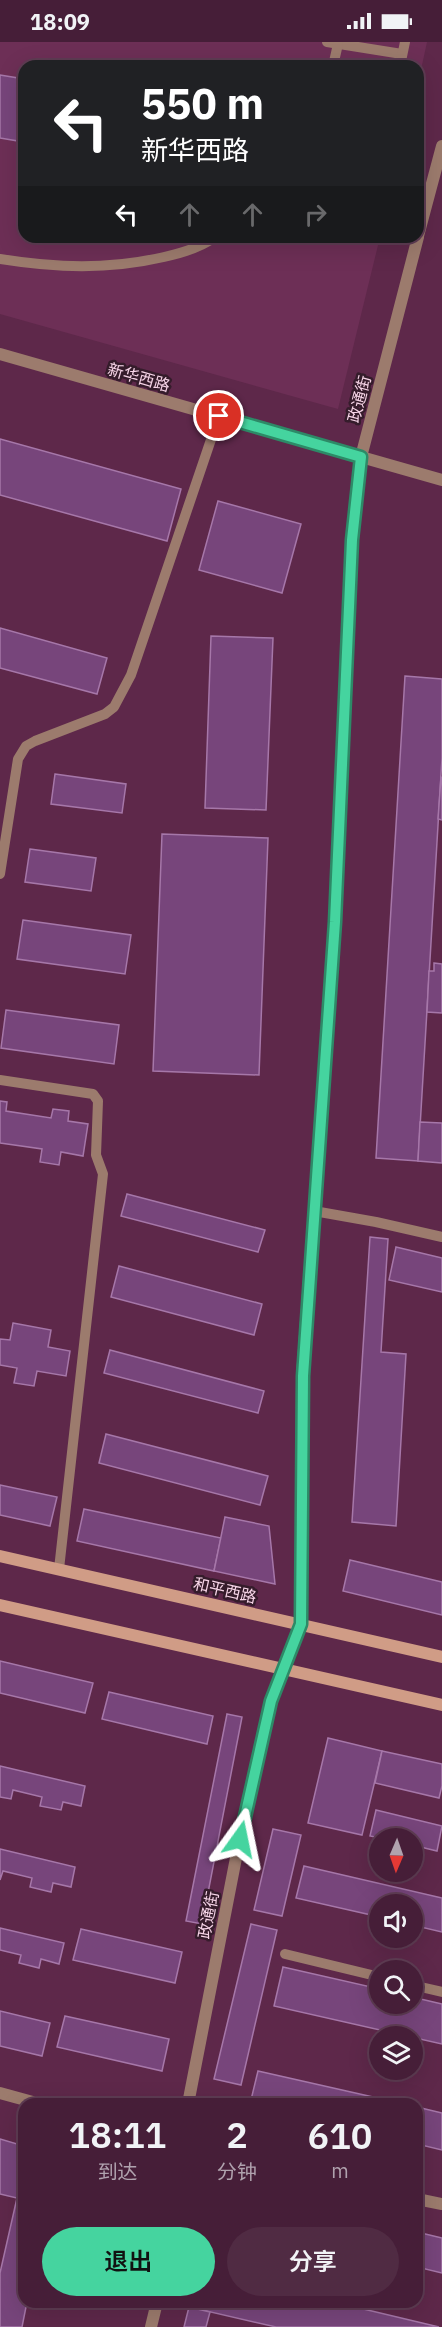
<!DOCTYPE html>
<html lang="zh">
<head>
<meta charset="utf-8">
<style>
  :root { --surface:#461e38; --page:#502b43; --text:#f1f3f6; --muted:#b0a2ae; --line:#5e3c53; --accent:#45d49f }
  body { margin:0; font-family:"IBM Plex Sans","Noto Sans SC",sans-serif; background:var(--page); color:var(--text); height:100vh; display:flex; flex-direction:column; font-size:22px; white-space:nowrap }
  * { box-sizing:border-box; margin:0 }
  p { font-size:20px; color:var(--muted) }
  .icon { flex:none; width:33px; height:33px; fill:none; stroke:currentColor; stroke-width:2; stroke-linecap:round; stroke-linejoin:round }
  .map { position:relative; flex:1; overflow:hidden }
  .sheet { position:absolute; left:18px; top:2056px; width:405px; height:210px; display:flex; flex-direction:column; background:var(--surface); border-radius:18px; box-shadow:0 6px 24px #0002,0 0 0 2px var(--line) }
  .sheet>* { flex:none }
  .guide { position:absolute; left:18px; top:18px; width:406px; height:183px; border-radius:18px; box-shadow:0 6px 24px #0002,0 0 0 2px var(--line); background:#202124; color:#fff; overflow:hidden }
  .needle { width:39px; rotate:182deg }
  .controls { position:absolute; left:369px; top:1786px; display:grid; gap:12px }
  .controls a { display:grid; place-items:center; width:54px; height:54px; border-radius:50%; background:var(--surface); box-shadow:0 6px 24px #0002,0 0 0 2px var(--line); font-size:30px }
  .pin { position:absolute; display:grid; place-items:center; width:51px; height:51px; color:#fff; margin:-26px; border:3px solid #fff; border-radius:50%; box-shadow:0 2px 6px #0007 }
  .me { position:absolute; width:66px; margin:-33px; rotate:12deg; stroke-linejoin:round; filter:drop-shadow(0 0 4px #0008) }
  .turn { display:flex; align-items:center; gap:21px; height:126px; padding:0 24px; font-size:27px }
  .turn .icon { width:78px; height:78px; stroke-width:2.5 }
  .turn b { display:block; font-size:42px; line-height:51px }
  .lanes { display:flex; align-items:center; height:57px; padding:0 24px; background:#0003; justify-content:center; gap:30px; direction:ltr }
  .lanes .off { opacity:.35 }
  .eta { display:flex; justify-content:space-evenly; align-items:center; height:102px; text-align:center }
  .eta b { font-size:36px; font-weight:600; line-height:42px }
  .primary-button { display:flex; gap:12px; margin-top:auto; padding:12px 24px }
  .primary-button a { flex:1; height:69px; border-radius:36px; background:var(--accent); color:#111; font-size:24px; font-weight:600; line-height:69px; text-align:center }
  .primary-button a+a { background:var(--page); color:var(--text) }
  .status { display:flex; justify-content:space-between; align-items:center; height:42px; padding:0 30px; background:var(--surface); direction:ltr }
  .status svg { height:16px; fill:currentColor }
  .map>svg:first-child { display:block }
  .built { fill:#6d2f56 }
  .building { fill:#77457b; stroke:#a677a9; stroke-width:1.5 }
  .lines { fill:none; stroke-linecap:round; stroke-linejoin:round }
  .service { stroke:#9c7b6d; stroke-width:10 }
  .minor { stroke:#9c7b6d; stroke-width:12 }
  .tertiary { stroke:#9c7b6d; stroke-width:12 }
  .secondary { stroke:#d09c86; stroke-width:12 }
  .route-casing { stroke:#2d8a67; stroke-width:15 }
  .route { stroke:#45d49f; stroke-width:10 }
  .labels { text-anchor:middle; stroke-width:5; stroke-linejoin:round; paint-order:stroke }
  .street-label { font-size:16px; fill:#f7d5e8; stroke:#351c2b }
</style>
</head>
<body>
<div class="status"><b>18:09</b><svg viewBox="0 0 49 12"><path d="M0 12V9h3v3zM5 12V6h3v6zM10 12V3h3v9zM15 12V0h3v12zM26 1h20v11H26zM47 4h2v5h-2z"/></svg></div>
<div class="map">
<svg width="442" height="2285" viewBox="0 0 442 2285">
  <rect width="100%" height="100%" fill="#5e284a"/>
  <!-- built -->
  <polygon class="built" points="0,0 427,0 419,37 418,24 24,24 24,195 380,195 338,367 0,272"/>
  <!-- building -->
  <g class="building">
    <polygon points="0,33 24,37 24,100 0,96"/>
    <polygon points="0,397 181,447 167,499 0,453"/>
    <polygon points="218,459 301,482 282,551 199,528"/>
    <polygon points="0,586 107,616 97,652 0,626"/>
    <polygon points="211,594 273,596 266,768 205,766"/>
    <polygon points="405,634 442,637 442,716 418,1119 376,1116"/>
    <polygon points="55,732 126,742 122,771 51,762"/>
    <polygon points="441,735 442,736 442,778 438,777"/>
    <polygon points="162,792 268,796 259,1033 153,1029"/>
    <polygon points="30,807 96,816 91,849 25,840"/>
    <polygon points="23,878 131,893 125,932 17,917"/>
    <polygon points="434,921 442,922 442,971 427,970 429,929 434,929"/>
    <polygon points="6,968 119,983 114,1022 1,1006"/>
    <polygon points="0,1059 7,1060 6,1069 51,1076 53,1067 69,1069 68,1079 88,1082 83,1114 61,1110 59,1123 40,1120 42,1107 0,1101"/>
    <polygon points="420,1080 442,1081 442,1121 418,1119"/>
    <polygon points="127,1152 265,1188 258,1210 121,1174"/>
    <polygon points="370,1195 388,1197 381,1310 406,1312 396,1484 352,1480"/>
    <polygon points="396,1205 442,1216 442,1250 389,1238"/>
    <polygon points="119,1224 262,1262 254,1293 111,1255"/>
    <polygon points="13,1281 51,1288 48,1305 70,1309 66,1334 37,1329 34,1344 14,1341 17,1326 0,1323 0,1297 10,1298"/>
    <polygon points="110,1308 264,1349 258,1371 104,1331"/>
    <polygon points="106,1392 268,1434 260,1463 99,1421"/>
    <polygon points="0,1443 57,1455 50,1484 0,1473"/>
    <polygon points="84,1467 221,1496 214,1529 77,1499"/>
    <polygon points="225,1475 269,1484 275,1542 214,1529"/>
    <polygon points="350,1518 442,1540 442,1573 343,1549"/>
    <polygon points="0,1619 93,1641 85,1671 0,1651"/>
    <polygon points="109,1650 213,1674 207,1702 102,1677"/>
    <polygon points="227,1672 242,1675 202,1882 186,1879"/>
    <polygon points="328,1696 382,1709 362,1793 308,1781"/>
    <polygon points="382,1709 442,1722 442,1744 439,1756 375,1741"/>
    <polygon points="0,1724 85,1744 81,1764 63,1760 61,1768 40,1764 42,1755 13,1748 11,1757 0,1755"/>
    <polygon points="376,1768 442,1784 437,1809 412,1803 412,1797 385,1797 370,1794"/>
    <polygon points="273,1787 301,1793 282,1874 254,1868"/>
    <polygon points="0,1807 75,1825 71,1845 53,1841 51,1850 30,1845 32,1836 3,1829 0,1838"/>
    <polygon points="304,1824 442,1856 442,1890 412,1883 412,1863 380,1863 380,1875 296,1856"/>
    <polygon points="251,1882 277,1888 241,2043 214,2037"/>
    <polygon points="0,1886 64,1901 59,1922 41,1917 39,1926 19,1921 21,1913 0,1908"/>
    <polygon points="81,1887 182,1910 175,1941 73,1918"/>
    <polygon points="283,1925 380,1947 380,1962 412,1962 412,1955 442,1962 442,2002 274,1964"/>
    <polygon points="0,1969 50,1981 42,2014 0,2004"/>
    <polygon points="65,1974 169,1997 162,2029 57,2005"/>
    <polygon points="258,2029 404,2062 250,2062"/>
    <polygon points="417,2065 442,2071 442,2108 417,2102"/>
    <polygon points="0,2097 24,2104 24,2260 27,2260 22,2285 0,2285 0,2231 17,2156 0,2152"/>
    <polygon points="417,2190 442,2196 442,2231 417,2225"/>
    <polygon points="189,2260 334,2260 439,2285 276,2285 189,2265"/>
    <polygon points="189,2265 210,2270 206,2285 184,2285"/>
  </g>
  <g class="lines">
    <!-- service -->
    <g class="service">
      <polyline points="327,0 402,12"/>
      <polyline points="333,24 338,2"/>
      <polyline points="400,24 405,0"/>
      <polyline points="361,196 362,195"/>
      <path d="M0,217C56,226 108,228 164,215C182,211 200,206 215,195"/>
      <polyline points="0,832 18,717 26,704 35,699 105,672 114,665 131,633 219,374"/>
      <polyline points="0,1038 93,1052 98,1059 96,1113 103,1132 59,1527"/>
      <polyline points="314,1169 376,1180 442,1195"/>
      <polyline points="285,1912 380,1935"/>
      <polyline points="412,1943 442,1950"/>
    </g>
    <!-- minor -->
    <g class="minor">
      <polyline points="0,2051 40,2062"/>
      <polyline points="417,2157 442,2162"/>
    </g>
    <!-- tertiary -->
    <g class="tertiary">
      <polyline points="418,194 442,104"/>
      <polyline points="0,312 442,438"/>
      <polyline points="188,2062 244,1775 271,1659 301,1582 302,1334 335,880 352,498 361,415 418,195"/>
      <polyline points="151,2285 157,2260"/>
    </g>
    <!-- secondary -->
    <g class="secondary">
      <polyline points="0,1514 442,1615"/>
      <polyline points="0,1563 442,1663"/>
    </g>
  </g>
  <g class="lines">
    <!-- route casing -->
    <g class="route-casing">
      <polyline id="route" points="219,374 361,415 352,498 335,880 303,1334 301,1582 271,1659 240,1797"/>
    </g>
    <!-- route -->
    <use href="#route" class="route"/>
  </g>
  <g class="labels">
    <!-- street labels -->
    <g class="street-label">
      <text transform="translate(139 335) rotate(16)" y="6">新华西路</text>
      <text transform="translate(359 357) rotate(-75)" y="6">政通街</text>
      <text transform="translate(225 1548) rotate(13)" y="6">和平西路</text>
      <text transform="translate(208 1873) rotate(-79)" y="6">政通街</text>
    </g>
  </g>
</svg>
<div class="controls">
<a><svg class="needle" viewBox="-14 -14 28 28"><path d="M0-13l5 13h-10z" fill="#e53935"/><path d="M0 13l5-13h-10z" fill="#b0a2ae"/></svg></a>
<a><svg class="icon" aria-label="sound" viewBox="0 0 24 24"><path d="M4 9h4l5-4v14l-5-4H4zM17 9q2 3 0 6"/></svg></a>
<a><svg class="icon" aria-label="search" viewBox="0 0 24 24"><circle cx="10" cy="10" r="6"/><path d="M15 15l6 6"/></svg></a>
<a><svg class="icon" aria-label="layers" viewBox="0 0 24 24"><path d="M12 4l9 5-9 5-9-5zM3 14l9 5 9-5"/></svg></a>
</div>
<div class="pin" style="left:219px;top:374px;background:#d93025"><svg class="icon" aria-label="arrive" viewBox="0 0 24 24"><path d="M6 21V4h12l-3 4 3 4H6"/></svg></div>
<svg class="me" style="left:240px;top:1797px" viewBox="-20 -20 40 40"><path d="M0-17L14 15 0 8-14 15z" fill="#45d49f" stroke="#fff" stroke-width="4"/></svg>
<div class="guide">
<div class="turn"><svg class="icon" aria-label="left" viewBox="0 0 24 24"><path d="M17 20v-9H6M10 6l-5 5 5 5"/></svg><div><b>550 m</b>新华西路</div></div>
<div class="lanes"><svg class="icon" aria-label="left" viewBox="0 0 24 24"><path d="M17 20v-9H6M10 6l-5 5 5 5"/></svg><svg class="icon off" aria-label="ahead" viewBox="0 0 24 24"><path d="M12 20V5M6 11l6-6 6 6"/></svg><svg class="icon off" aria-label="ahead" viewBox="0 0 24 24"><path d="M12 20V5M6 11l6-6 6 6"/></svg><svg class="icon off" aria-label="right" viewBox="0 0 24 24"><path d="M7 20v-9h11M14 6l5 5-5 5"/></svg></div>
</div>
<section class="sheet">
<div class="eta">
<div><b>18:11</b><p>到达</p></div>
<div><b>2</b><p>分钟</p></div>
<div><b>610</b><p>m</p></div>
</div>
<div class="primary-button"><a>退出</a><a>分享</a></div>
</section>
</div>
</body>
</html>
